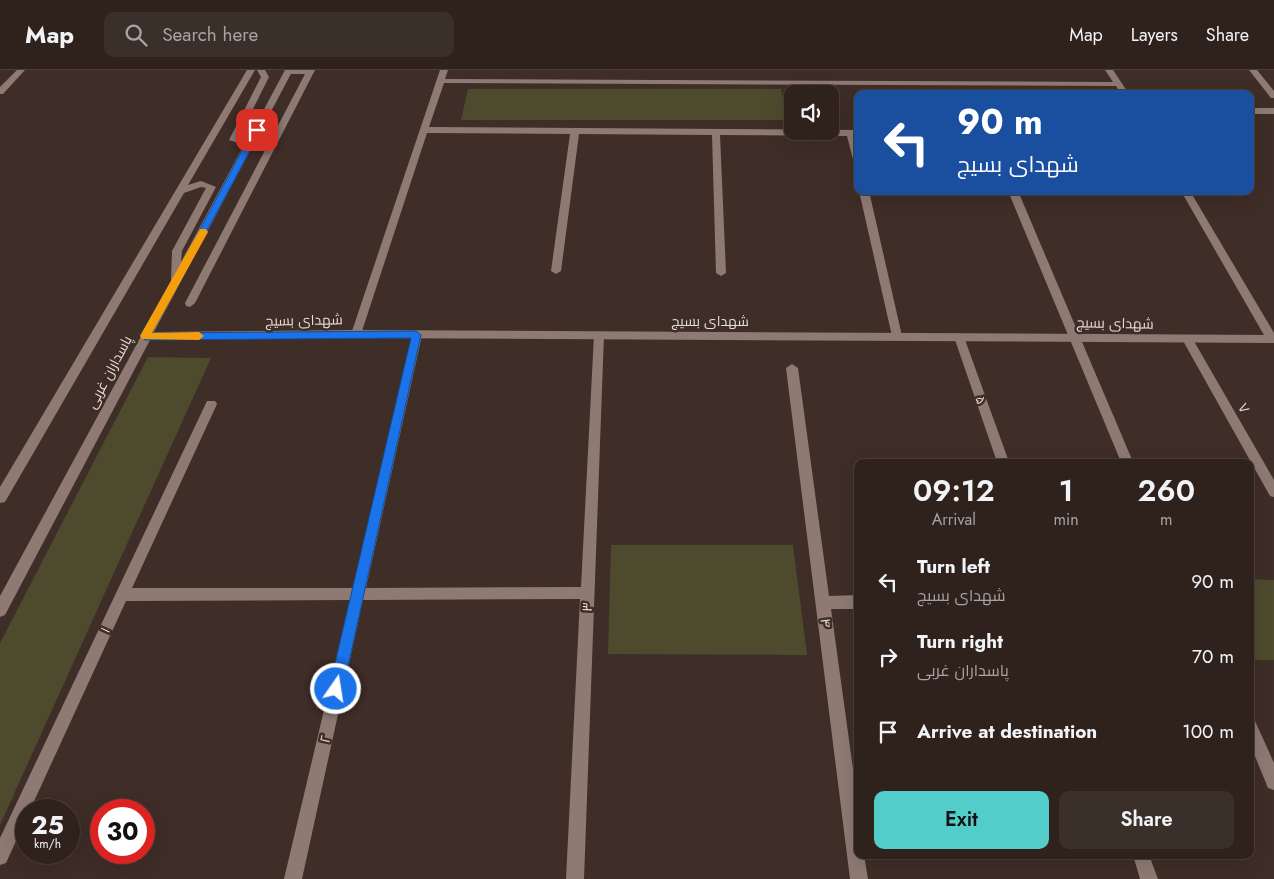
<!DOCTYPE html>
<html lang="en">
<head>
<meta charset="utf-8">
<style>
  :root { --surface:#2f221d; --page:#3b2f2a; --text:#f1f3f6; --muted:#a7a4a4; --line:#4a3f3b; --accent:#53cdca }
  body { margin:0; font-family:Jost,Cairo,sans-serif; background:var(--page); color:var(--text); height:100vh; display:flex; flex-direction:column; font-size:19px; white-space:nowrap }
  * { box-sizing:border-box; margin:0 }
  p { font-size:16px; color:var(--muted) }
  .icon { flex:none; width:28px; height:28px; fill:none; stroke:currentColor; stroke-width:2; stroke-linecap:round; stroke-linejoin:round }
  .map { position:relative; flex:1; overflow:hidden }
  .sheet { position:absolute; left:854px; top:389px; width:400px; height:400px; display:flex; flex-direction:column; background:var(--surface); border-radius:10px; box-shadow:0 5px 20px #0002,0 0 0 1px var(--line) }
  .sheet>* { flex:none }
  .top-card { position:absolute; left:854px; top:20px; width:400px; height:105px; border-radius:10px; box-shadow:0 5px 20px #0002,0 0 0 1px var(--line); background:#1a4fa0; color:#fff; overflow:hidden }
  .buttons { position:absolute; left:784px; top:15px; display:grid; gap:10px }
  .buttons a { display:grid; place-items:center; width:55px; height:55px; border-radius:10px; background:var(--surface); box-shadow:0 5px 20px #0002,0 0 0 1px var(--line); font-size:25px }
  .speed { position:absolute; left:15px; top:729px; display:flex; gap:10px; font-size:25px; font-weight:700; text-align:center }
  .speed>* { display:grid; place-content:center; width:65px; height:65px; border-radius:50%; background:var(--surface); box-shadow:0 5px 20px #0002,0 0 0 1px var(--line); line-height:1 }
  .speed small { font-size:12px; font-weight:400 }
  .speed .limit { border:8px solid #d22; background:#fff; color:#111 }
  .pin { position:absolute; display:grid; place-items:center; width:42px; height:42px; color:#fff; margin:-21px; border-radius:10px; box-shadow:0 2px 8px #0006 }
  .me { position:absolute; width:55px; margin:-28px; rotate:13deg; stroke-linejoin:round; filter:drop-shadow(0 0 4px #0008) }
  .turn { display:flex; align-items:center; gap:18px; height:105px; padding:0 20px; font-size:22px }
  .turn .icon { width:65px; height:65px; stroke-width:2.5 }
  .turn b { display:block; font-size:35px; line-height:42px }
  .eta { display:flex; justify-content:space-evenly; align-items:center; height:85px; text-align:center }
  .eta b { font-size:30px; font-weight:600; line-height:35px }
  .cta { display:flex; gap:10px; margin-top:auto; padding:10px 20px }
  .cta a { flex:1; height:58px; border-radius:10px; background:var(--accent); color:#111; font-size:20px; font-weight:600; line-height:58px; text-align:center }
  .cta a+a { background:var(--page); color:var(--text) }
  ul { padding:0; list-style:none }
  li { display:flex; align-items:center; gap:15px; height:75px; padding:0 20px }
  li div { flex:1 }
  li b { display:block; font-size:19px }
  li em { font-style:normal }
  header { display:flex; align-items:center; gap:30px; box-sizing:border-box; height:70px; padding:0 25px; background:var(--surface); border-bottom:1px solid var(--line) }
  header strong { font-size:24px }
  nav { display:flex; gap:28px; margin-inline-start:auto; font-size:18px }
  .search { width:350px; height:45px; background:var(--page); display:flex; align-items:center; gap:12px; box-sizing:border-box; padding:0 18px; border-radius:10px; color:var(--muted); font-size:19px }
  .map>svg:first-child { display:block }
  .green { fill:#4d4a2e }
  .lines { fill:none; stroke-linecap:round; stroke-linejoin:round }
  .street { fill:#8e7a73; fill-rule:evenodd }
  .secondary { fill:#8e7a73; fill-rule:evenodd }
  .route { fill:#1a73e8; stroke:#114b97 }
  .slow { fill:#f59e0b }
  .labels { text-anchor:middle; stroke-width:5; stroke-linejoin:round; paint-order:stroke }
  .street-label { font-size:14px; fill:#e8ddd8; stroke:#3f2d27 }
</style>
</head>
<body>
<header>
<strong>Map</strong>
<div class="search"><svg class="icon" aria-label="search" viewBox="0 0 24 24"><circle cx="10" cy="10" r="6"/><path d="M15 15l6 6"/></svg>Search here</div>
<nav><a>Map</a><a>Layers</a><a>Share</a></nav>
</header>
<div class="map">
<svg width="1274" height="809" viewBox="0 0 1274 809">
  <rect width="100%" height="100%" fill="#3f2d27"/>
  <!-- green -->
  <g class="green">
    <polygon points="468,19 781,19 787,50 461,50"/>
    <polygon points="148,287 211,288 0,755 0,573"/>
    <polygon points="611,475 793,475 807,585 608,584"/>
    <polygon points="1250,509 1274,510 1274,590 1250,590"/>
  </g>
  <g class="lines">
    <!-- street -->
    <g class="street">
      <polygon points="17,0 25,0 3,24 0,24 0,17"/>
      <polygon points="287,0 315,0 195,233 190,237 186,236 185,233 305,4 288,4 284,2"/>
      <polygon points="440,0 448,0 445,9 1113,12 1105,0 1113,0 1129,24 1121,24 1116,16 444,13 429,57 858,60 858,66 856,66 858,96 854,93 847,66 720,65 726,203 721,206 716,203 712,65 579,64 561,201 556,204 551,201 570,64 427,63 361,264 356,268 352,267 351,264"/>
      <polygon points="1249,0 1257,0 1274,21 1274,28 1271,28"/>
      <rect x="1250" y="38" width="24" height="6"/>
      <polygon points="859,121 869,121 902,266 897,270 892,266"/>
      <polygon points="1008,121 1018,121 1133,392 1121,392"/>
      <polygon points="1181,121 1190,121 1274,263 1274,272 1268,272"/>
      <polygon points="417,261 422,265 366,518 581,517 594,265 599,261 604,265 584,809 566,809 580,529 363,530 302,809 284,809 350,530 126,531 30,740 26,740 26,749 6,793 0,795 0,768 207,331 215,331 217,334 132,518 353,518 412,265"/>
      <polygon points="959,263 964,267 1009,392 997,392 954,267"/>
      <polygon points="1187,265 1191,266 1274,410 1274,427 1270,426 1182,269"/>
      <polygon points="792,294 798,298 829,526 858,525 858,539 831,539 858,735 858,785 864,785 868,809 850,809 786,298"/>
      <polygon points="1250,648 1255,651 1274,693 1274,720 1268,718 1250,674"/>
      <polygon points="1133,785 1149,785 1158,809 1140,809"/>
    </g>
    <!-- secondary -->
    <polygon class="secondary" points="247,0 255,0 188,115 201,111 216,117 182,181 181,192 244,75 229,70 261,7 257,0 265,0 269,7 238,69 247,71 285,0 293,0 154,262 356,260 1274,265 1274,273 356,268 150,270 5,545 0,547 0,526 171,211 172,181 206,118 201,117 184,123 5,432 0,433 0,417"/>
  </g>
  <!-- route -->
  <polygon class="route" points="257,57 261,60 152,263 416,261 421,265 343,619 341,624 336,626 331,624 329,619 411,268 145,270 140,266 169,217 253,60"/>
  <!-- slow -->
  <polygon class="slow" points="200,159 206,159 208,162 152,263 199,262 204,266 199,270 142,269 140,266"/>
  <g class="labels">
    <!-- street labels -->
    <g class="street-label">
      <text transform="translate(304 250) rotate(-1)" y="5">شهدای بسیج</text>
      <text x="710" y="256">شهدای بسیج</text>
      <text transform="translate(1115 253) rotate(1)" y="5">شهدای بسیج</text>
      <text transform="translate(109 302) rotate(-62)" y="5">پاسداران غربی</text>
      <text transform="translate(981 330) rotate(71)" y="5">۵</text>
      <text transform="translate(1244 338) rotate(60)" y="5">۷</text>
      <text transform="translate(587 537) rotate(-87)" y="5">۳</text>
      <text transform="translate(826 553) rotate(83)" y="5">۴</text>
      <text transform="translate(105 560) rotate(-65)" y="5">۱</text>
      <text transform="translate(325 669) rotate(-77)" y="5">۲</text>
    </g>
  </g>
</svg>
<div class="buttons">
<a><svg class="icon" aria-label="sound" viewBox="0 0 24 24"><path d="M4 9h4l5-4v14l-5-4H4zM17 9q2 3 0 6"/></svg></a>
</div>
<div class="speed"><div>25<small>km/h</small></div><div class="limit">30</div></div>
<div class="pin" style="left:257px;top:60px;background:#d93025"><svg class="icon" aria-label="arrive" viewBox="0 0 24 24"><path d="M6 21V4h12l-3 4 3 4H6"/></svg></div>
<svg class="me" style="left:336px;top:619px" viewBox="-20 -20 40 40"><circle r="17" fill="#1a73e8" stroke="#fff" stroke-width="3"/><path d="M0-11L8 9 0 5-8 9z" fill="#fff"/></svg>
<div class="top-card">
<div class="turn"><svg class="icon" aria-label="left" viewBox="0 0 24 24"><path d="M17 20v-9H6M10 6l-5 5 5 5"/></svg><div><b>90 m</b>شهدای بسیج</div></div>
</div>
<section class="sheet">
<div class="eta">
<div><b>09:12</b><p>Arrival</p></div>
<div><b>1</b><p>min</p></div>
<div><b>260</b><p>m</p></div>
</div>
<ul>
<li><svg class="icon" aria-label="left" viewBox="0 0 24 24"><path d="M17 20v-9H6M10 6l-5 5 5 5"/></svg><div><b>Turn left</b><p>شهدای بسیج</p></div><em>90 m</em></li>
<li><svg class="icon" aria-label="right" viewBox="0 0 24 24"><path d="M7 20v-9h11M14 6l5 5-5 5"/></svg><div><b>Turn right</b><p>پاسداران غربی</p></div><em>70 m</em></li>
<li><svg class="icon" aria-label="arrive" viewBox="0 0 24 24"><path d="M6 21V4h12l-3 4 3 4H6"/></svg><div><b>Arrive at destination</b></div><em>100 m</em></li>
</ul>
<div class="cta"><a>Exit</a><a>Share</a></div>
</section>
</div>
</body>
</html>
